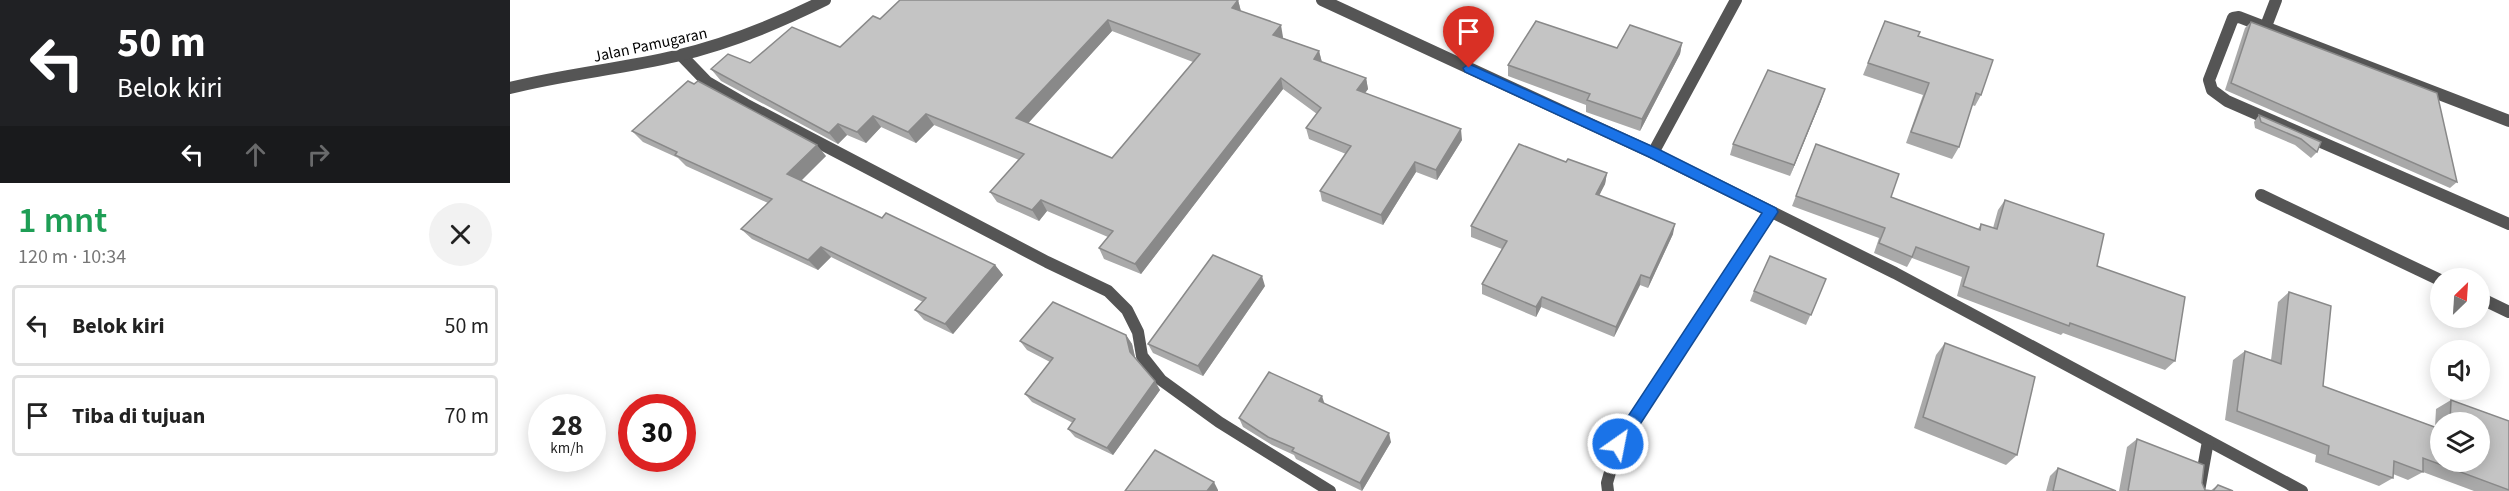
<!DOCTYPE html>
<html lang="id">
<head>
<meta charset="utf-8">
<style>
  :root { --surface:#fff; --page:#f2f2f2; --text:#222; --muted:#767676; --line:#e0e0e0 }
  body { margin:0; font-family:"Source Sans 3",sans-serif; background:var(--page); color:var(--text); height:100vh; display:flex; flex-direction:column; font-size:22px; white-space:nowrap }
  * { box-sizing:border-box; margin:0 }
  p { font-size:20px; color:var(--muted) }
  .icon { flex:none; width:33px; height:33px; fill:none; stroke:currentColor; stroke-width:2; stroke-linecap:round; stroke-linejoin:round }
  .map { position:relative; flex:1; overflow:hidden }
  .panel { display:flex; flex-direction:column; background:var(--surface); width:510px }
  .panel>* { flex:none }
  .hud { background:#202124; color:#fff; overflow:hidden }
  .needle { width:39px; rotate:25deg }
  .tools { position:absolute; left:1920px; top:268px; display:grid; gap:12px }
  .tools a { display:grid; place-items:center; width:60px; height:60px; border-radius:50%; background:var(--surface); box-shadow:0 3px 15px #0003; font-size:30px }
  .speed { position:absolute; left:18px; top:394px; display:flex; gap:12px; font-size:30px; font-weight:700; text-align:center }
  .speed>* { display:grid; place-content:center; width:78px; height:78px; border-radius:50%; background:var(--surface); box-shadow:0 3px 15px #0003; line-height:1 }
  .speed small { font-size:15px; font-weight:400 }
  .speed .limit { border:9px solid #d22; background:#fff; color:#111 }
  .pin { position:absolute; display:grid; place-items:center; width:51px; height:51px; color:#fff; margin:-62px -26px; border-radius:50% 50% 50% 0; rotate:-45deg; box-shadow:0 0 6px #0007 }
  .pin .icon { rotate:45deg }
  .me { position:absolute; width:66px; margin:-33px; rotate:33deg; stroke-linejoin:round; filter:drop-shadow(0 0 4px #0008) }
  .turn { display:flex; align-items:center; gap:21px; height:126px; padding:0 18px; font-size:27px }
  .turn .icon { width:78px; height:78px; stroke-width:2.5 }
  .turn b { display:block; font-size:42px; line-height:51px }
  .lanes { display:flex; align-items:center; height:57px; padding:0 18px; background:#0003; justify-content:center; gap:30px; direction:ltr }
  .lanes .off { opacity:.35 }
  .round { display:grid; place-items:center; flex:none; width:63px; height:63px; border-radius:32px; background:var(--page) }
  .overview { display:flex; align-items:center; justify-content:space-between; height:102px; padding:0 18px }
  h1 { font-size:36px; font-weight:600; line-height:45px; color:#1e9e55 }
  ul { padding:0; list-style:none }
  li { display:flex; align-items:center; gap:18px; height:81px; margin:0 12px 9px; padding:0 6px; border:3px solid var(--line); border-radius:6px }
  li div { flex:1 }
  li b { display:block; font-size:22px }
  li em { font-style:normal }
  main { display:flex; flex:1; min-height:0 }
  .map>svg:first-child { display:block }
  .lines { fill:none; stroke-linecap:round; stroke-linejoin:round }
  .minor { stroke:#555; stroke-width:12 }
  .tertiary { stroke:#555; stroke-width:12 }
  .wall { fill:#a9a9a9; fill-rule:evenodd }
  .shaded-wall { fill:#898989 }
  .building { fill:#c4c4c4; stroke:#898989; stroke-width:1.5; fill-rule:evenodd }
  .route { fill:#1a73e8; stroke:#114b97; stroke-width:1.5 }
  .labels { text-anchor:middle; stroke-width:4.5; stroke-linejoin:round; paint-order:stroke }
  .street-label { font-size:16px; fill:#000; stroke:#fff }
</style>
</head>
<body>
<main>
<section class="panel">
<div class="hud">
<div class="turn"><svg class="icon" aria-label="left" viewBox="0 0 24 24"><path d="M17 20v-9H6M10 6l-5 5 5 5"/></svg><div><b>50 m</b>Belok kiri</div></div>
<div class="lanes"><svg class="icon" aria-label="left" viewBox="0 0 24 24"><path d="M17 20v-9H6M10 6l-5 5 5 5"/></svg><svg class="icon off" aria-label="ahead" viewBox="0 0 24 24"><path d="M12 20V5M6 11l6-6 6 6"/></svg><svg class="icon off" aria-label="right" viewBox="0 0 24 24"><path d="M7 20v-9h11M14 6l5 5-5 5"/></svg></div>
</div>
<div class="overview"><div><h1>1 mnt</h1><p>120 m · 10:34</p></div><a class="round"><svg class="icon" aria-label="close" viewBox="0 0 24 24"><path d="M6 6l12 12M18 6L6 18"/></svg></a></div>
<ul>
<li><svg class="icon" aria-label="left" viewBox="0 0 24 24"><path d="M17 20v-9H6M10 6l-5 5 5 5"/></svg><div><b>Belok kiri</b></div><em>50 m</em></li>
<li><svg class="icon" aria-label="arrive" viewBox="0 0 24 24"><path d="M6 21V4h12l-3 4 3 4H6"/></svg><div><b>Tiba di tujuan</b></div><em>70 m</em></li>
</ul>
</section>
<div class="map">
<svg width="1999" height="491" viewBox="0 0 1999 491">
  <rect width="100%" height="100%" fill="#fff"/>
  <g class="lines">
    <!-- minor -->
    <g class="minor">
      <polyline points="812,0 1143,153 1385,273 1792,491"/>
      <polyline points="1756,26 1766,0"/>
      <polyline points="171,55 197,82 235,104 537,262 598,291 617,310 628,332 632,356 651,380 709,422 820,491"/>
      <polyline points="1999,121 1729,17 1723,18 1699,80 1702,90 1717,101 1999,224"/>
      <polyline points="1143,153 1226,0"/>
      <polyline points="1751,195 1930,280"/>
      <polyline points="1970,298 1999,312"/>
      <polyline points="1098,491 1097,483 1108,444 1261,212"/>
      <polyline points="1689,491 1698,441"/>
    </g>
    <!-- tertiary -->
    <path class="tertiary" d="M0,88C55,74 111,69 166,56C218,44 267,24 315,0"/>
  </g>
  <!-- wall -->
  <g class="wall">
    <path d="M728,0L731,11L773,37V38L809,51L812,62L856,78L858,89L855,93L952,140L927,180L906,172L873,225L812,201L810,191L836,154L799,139L796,128L807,114L773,89L631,274L594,259L589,248L598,237L537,211L529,221L487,202L480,192L509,160L424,125L406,143L371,127L356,143L337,135L328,144L211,81L201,69L240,63L330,47L370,19ZM602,31L683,62L602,158L518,123Z"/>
    <polygon points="1375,21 1471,95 1465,106 1462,105 1449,147 1442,159 1396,143 1413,95 1353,75"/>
    <polygon points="1741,22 1947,182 1940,188 1715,90 1735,28"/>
    <polygon points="1172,43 1170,54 1130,131 1076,112 1076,105 998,76 998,65 1107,48"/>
    <polygon points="1311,101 1280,176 1220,155 1223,144"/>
    <polygon points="1749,115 1811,142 1807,152 1801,158 1785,145 1745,128 1744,122"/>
    <polygon points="122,131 316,156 291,180 372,218 485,265 493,275 443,334 414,320 405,310 413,302 321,257 308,270 242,239 231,229 258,203 176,166 168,158 133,142"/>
    <polygon points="1306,144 1381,197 1468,229 1471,224 1483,228 1488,210 1495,200 1665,361 1655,370 1553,333 1551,335 1447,296 1452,277 1402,258 1397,267 1364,253 1369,238 1282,206"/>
    <polygon points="1056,162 1097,173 1095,184 1089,196 1163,234 1138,288 1130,285 1104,337 1031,307 1026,317 972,294 972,284 992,249 961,237 961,226"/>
    <polygon points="1316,279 1296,325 1240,301 1244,291"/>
    <polygon points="755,286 693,376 643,353 638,344"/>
    <path d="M1779,292L1813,386L1925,427L1926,409L1941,400L1999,421V491H1964L1913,472L1898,480L1883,474V478L1869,486L1805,462L1806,455L1715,420L1723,360L1735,351L1761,360L1768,302ZM1930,423H1970L1930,462Z"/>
    <polygon points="616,335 622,344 625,358 650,390 603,455 565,437 558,429 563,423 522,402 515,394 540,362 517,350 510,341"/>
    <polygon points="1435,343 1507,455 1496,465 1404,428 1426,355"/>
    <polygon points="814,404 881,442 852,491 786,459 784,455 762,445 733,427 729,418"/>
    <polygon points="1627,439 1692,483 1695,490 1700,491 1708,485 1723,491 1609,491 1617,447"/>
    <polygon points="1548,468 1606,491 1536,491 1540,476"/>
  </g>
  <!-- shaded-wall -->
  <g class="shaded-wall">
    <polygon points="728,0 731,12 722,8"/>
    <polygon points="598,20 602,31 513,129 506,118"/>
    <polygon points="771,25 773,37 766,46 763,35"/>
    <polygon points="1172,43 1170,54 1130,131 1132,119"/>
    <polygon points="809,51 812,63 804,59"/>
    <polygon points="771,78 773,89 631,274 625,264"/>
    <polygon points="856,78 858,89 849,101 847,90"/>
    <polygon points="1315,89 1311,101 1280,176 1284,165"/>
    <polygon points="416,114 424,125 406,143 398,132"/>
    <polygon points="363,116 371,127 356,143 347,132"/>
    <polygon points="328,124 337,135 328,144 319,133"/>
    <polygon points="951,129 952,140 927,180 926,170"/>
    <polygon points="307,145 316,156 287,185 277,174"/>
    <polygon points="905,162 906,172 873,225 871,215"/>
    <polygon points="1097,173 1095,184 1084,205 1086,194"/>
    <polygon points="531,200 537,211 529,221 522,210"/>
    <polygon points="1165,224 1163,234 1138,288 1140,278"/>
    <polygon points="311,247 321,257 308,270 298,260"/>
    <polygon points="485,265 493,275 443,334 435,324"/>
    <polygon points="1131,275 1130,285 1104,337 1106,327"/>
    <polygon points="752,276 755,286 693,376 688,366"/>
    <polygon points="1032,297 1031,307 1026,317 1026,307"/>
    <polygon points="616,335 622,344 626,361 620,352"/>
    <polygon points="645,381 650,390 603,455 597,448"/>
    <polygon points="812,396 815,405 809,401"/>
    <polygon points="879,433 881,442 852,491 850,483"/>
    <polygon points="704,482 708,490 708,491 697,491"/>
  </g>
  <!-- building -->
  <g class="building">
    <path d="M390,0H728L722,8L771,25L763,35L809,51L804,59L856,78L847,90L951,129L926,170L905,162L871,215L810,191L841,146L796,128L811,108L771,78L625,264L589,248L603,231L531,200L522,210L480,192L514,154L416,114L398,132L363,116L347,132L328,124L319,133L201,69L218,54L240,63L282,27L330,47L363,16L370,19ZM598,20L690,54L602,158L506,118Z"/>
    <polygon points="1026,21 1107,48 1120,25 1172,43 1132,119 1077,100 1080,94 998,65"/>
    <polygon points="1375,21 1410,32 1408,36 1483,60 1471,95 1466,93 1449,147 1401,132 1419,83 1358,63"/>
    <polygon points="1741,22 1927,93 1947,182 1721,83"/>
    <polygon points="1258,70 1315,89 1284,165 1223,144"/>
    <polygon points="178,81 184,84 188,81 307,145 277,174 372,218 376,213 485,265 435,324 405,310 416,298 311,247 298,260 231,229 262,199 165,155 167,152 122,131"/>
    <polygon points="1749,115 1811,142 1807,152 1791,139 1751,122"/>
    <polygon points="1009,144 1056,162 1058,159 1097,173 1086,194 1165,224 1140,278 1131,275 1106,327 1032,297 1026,307 972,284 997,241 961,226"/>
    <polygon points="1306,144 1389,174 1381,197 1470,230 1471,224 1487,229 1495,200 1594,234 1587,266 1675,297 1665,361 1560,323 1559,326 1453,286 1459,267 1406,247 1402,257 1369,243 1375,228 1286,196"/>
    <polygon points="703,255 752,276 688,366 638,344"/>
    <polygon points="1260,256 1316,279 1301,315 1244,291"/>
    <polygon points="1779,292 1821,306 1813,386 1930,429 1930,462 1970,462 1970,423 1940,423 1941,400 1999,421 1999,490 1913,458 1913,472 1884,461 1883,478 1818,454 1819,446 1727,411 1735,351 1771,364"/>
    <polygon points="543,302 616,335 620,352 645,381 597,448 558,429 565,419 515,394 543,358 510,341"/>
    <polygon points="1435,343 1525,377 1507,455 1413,417"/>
    <polygon points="759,372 812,396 809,401 879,433 850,483 782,451 784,448 758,437 729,418"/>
    <polygon points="1627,439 1694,465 1692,483 1695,490 1703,491 1708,485 1723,491 1618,491"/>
    <polygon points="645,450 704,482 697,491 615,491"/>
    <polygon points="1548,468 1606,491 1543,491"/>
  </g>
  <!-- route -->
  <polygon class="route" points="959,64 1148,149 1266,208 1268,212 1114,449 1108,451 1103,449 1101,444 1103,439 1252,213 1139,157 955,72 953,68"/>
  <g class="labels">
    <!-- street labels -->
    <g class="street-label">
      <text transform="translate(140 44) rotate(-12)" y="6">Jalan Pamugaran</text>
    </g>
  </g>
</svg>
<div class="tools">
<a><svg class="needle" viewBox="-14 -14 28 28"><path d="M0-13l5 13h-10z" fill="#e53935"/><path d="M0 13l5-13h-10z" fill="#767676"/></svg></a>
<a><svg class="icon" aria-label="sound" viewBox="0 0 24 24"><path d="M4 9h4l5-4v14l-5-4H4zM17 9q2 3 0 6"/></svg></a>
<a><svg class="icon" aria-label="layers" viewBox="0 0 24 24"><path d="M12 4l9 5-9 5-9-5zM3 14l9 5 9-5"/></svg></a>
</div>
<div class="speed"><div>28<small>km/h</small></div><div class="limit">30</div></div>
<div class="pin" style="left:959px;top:68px;background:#d93025"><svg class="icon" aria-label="arrive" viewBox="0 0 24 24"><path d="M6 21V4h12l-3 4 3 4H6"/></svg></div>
<svg class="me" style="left:1108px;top:444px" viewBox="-20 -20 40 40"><circle r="17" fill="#1a73e8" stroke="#fff" stroke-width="3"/><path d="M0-11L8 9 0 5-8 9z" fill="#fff"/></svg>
</div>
</main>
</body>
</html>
